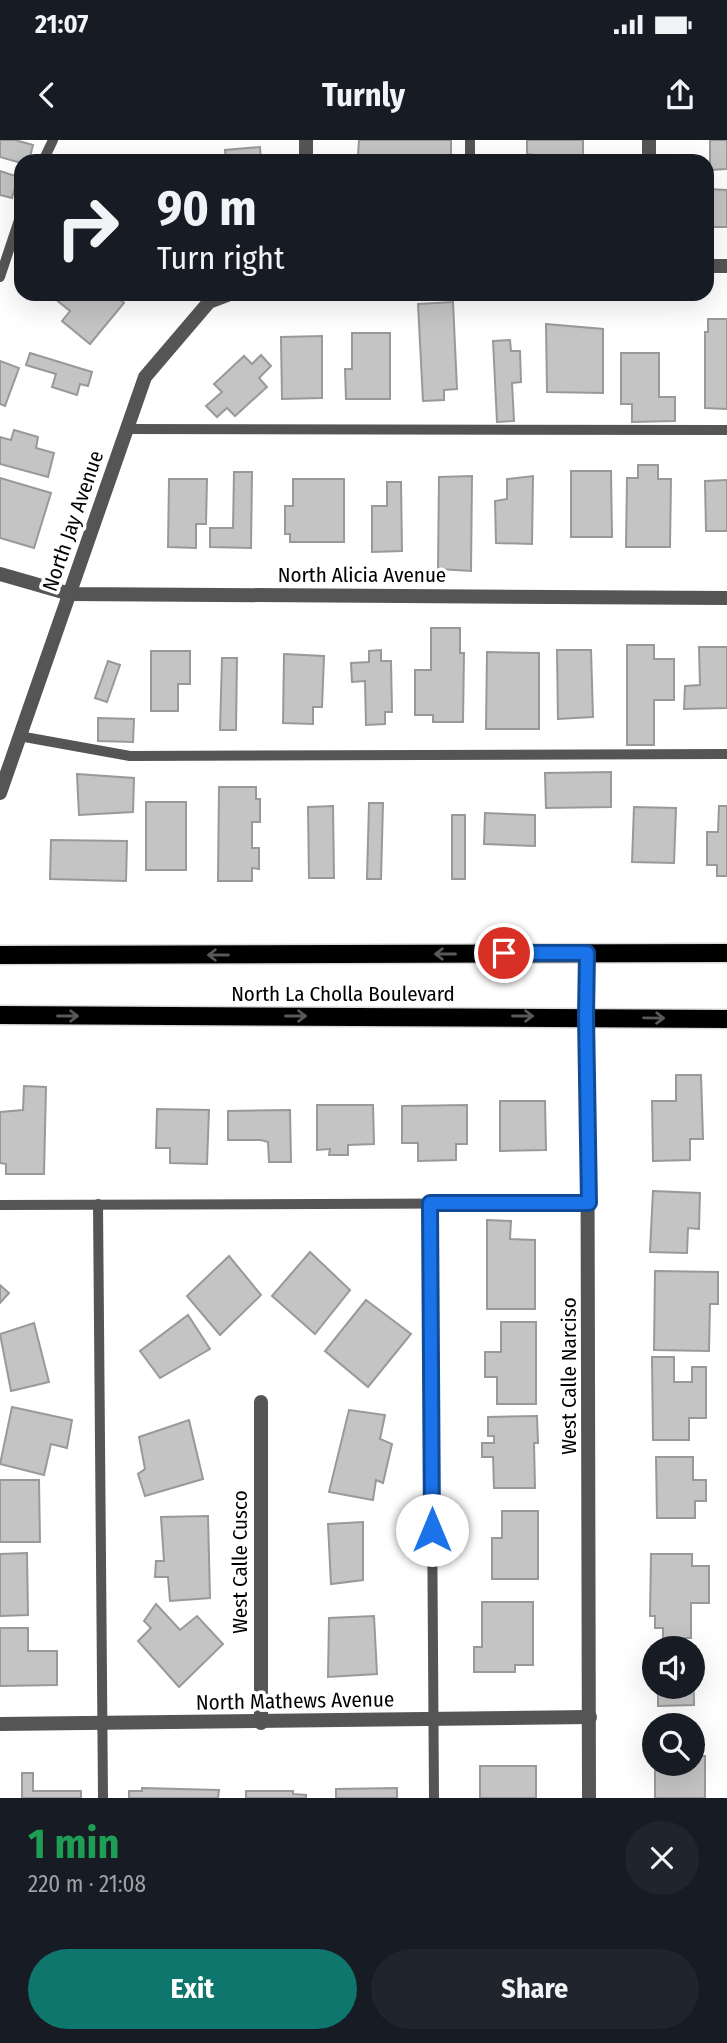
<!DOCTYPE html>
<html lang="en">
<head>
<meta charset="utf-8">
<style>
  :root { --surface:#171b24; --page:#20242c; --text:#f1f3f6; --muted:#9ea1a6; --accent:#0f766e }
  body { margin:0; font-family:"Fira Sans Condensed",sans-serif; background:var(--page); color:var(--text); height:100vh; display:flex; flex-direction:column; font-size:26px; white-space:nowrap }
  * { box-sizing:border-box; margin:0 }
  p { font-size:23px; color:var(--muted) }
  .icon { flex:none; width:38px; height:38px; fill:none; stroke:currentColor; stroke-width:2; stroke-linecap:round; stroke-linejoin:round }
  .map { position:relative; height:1658px; overflow:hidden }
  .details { display:flex; flex-direction:column; background:var(--surface); flex:1 }
  .details>* { flex:none }
  .guide { position:absolute; left:14px; top:14px; width:700px; height:147px; border-radius:21px; box-shadow:0 7px 28px #0002; background:#171b24; color:var(--text); overflow:hidden }
  .tools { position:absolute; left:642px; top:1496px; display:grid; gap:14px }
  .tools a { display:grid; place-items:center; width:63px; height:63px; border-radius:50%; background:var(--surface); box-shadow:0 7px 28px #0002; font-size:35px }
  .pin { position:absolute; display:grid; place-items:center; width:60px; height:60px; color:#fff; margin:-30px; border:4px solid #fff; border-radius:50%; box-shadow:0 2px 7px #0007 }
  .me { position:absolute; width:77px; margin:-38px; rotate:0deg; stroke-linejoin:round; filter:drop-shadow(0 0 5px #0008) }
  .turn { display:flex; align-items:center; gap:24px; height:147px; padding:0 28px; font-size:32px }
  .turn .icon { width:91px; height:91px; stroke-width:2.5 }
  .turn b { display:block; font-size:49px; line-height:60px }
  .round { display:grid; place-items:center; flex:none; width:74px; height:74px; border-radius:37px; background:var(--page) }
  .summary { display:flex; align-items:center; justify-content:space-between; height:119px; padding:0 28px }
  h1 { font-size:42px; font-weight:700; line-height:52px; color:#1e9e55 }
  .action { display:flex; gap:14px; margin-top:auto; padding:14px 28px }
  .action a { flex:1; height:80px; border-radius:42px; background:var(--accent); color:#fff; font-size:28px; font-weight:700; line-height:80px; text-align:center }
  .action a+a { background:var(--page); color:var(--text) }
  .status { display:flex; justify-content:space-between; align-items:center; height:49px; padding:0 35px; background:var(--surface); direction:ltr }
  .status svg { height:19px; fill:currentColor }
  header { display:flex; justify-content:space-between; align-items:center; height:91px; padding:0 28px; background:var(--surface); font-size:32px; font-weight:700 }
  .map>svg:first-child { display:block }
  .building { fill:#c4c4c4; stroke:#999; stroke-width:2 }
  .lines { fill:none; stroke-linecap:round; stroke-linejoin:round }
  .primary-casing { stroke:#dbdbdb; stroke-width:21 }
  .lane { stroke:#555; stroke-width:10 }
  .street { stroke:#555; stroke-width:14 }
  .primary { stroke:#000; stroke-width:18 }
  .oneway { stroke:#595959 }
  .route-casing { stroke:#114b97; stroke-width:18 }
  .route { stroke:#1a73e8; stroke-width:12 }
  .labels { text-anchor:middle; stroke-width:7; stroke-linejoin:round; paint-order:stroke }
  .street-label { font-size:21px; fill:#000; stroke:#fff }
</style>
</head>
<body>
<div class="status"><b>21:07</b><svg viewBox="0 0 49 12"><path d="M0 12V9h3v3zM5 12V6h3v6zM10 12V3h3v9zM15 12V0h3v12zM26 1h20v11H26zM47 4h2v5h-2z"/></svg></div>
<header><svg class="icon" aria-label="back" viewBox="0 0 24 24"><path d="M15 5l-7 7 7 7"/></svg>Turnly<svg class="icon" aria-label="share" viewBox="0 0 24 24"><path d="M12 15V3M7 8l5-5 5 5M5 13v7h14v-7"/></svg></header>
<div class="map">
<svg width="727" height="1658" viewBox="0 0 727 1658">
  <rect width="100%" height="100%" fill="#fff"/>
  <!-- building -->
  <g class="building">
    <polygon points="0,0 15,0 33,5 29,21 21,23 0,17"/>
    <polygon points="359,0 451,0 451,15 358,15"/>
    <polygon points="527,0 583,0 583,21 527,14"/>
    <polygon points="710,0 727,0 727,29 710,30"/>
    <polygon points="260,7 261,21 226,21 225,10"/>
    <polygon points="0,31 18,37 12,58 0,55"/>
    <polygon points="707,49 727,50 727,87 712,87 711,76 707,76"/>
    <polygon points="49,154 113,154 124,163 90,204 62,181 70,171"/>
    <polygon points="453,162 457,249 444,250 444,260 423,261 418,164"/>
    <polygon points="708,179 727,179 727,269 705,268 705,192 708,192"/>
    <polygon points="546,184 603,189 603,253 547,252"/>
    <polygon points="352,193 390,193 390,259 346,259 345,229 352,229"/>
    <polygon points="322,196 322,258 282,259 281,197"/>
    <polygon points="510,200 511,211 520,211 521,242 512,243 514,281 497,282 493,201"/>
    <polygon points="30,213 92,232 88,246 80,244 77,255 52,247 56,234 26,225"/>
    <polygon points="621,213 659,213 659,257 675,257 675,281 632,282 632,264 621,264"/>
    <polygon points="261,215 271,226 259,238 267,247 235,276 227,268 217,277 206,266 222,252 214,244 244,216 252,224"/>
    <polygon points="0,221 19,228 5,266 0,264"/>
    <polygon points="14,290 38,297 36,308 54,313 48,337 0,324 0,297 11,300"/>
    <polygon points="638,325 658,325 658,339 671,339 670,407 626,407 627,338 638,338"/>
    <polygon points="571,331 611,331 612,397 571,397"/>
    <polygon points="234,332 252,332 251,408 210,407 210,388 233,388"/>
    <polygon points="472,336 471,431 438,429 439,337"/>
    <polygon points="533,336 532,404 496,403 495,361 507,359 507,339"/>
    <polygon points="0,338 51,353 34,408 0,398"/>
    <polygon points="169,339 207,339 206,384 196,384 196,408 168,407"/>
    <polygon points="293,339 344,339 344,402 290,402 290,394 285,394 285,366 293,366"/>
    <polygon points="727,340 727,391 706,391 705,341"/>
    <polygon points="387,342 401,342 402,411 372,412 372,366 387,366"/>
    <polygon points="431,488 460,488 460,513 464,513 463,582 433,582 433,575 415,575 415,530 431,530"/>
    <polygon points="627,505 654,505 654,519 674,519 674,560 654,560 654,605 627,605"/>
    <polygon points="699,507 727,507 727,568 684,569 685,546 700,545"/>
    <polygon points="381,510 381,521 391,521 392,572 385,572 385,584 366,585 365,541 352,542 351,523 369,522 369,511"/>
    <polygon points="557,510 591,510 593,577 558,579"/>
    <polygon points="151,511 190,511 190,544 178,544 178,571 151,571"/>
    <polygon points="487,512 539,513 539,589 486,589"/>
    <polygon points="284,514 324,516 322,567 313,567 313,584 283,583"/>
    <polygon points="222,518 237,518 236,590 220,590"/>
    <polygon points="108,521 120,525 107,562 95,558"/>
    <polygon points="98,578 134,579 133,602 98,601"/>
    <polygon points="611,632 611,667 546,668 545,633"/>
    <polygon points="77,634 134,638 133,672 79,675"/>
    <polygon points="219,647 256,647 256,659 260,659 260,682 252,682 252,708 259,708 259,729 252,728 252,741 218,741"/>
    <rect x="146" y="662" width="40" height="68"/>
    <polygon points="369,663 383,663 381,739 367,739"/>
    <polygon points="333,666 334,738 309,738 308,667"/>
    <polygon points="719,666 727,666 727,736 717,736 717,725 707,725 707,692 718,692"/>
    <polygon points="634,667 676,668 674,723 632,722"/>
    <polygon points="485,673 535,675 535,706 484,704"/>
    <rect x="452" y="675" width="13" height="64"/>
    <polygon points="51,700 127,701 126,741 50,739"/>
    <polygon points="676,935 701,935 703,999 690,999 690,1020 653,1021 652,961 676,961"/>
    <polygon points="24,946 46,947 44,1034 6,1034 6,1024 0,1023 0,972 23,970"/>
    <polygon points="500,961 545,961 546,1010 500,1011"/>
    <polygon points="317,965 373,965 374,1004 348,1005 348,1015 329,1015 330,1009 317,1010"/>
    <polygon points="467,965 467,1004 456,1004 456,1020 418,1021 418,1003 402,1003 402,966"/>
    <polygon points="157,969 209,970 207,1024 170,1023 170,1008 156,1008"/>
    <polygon points="290,970 291,1022 269,1022 268,1002 261,1000 228,1000 228,971"/>
    <polygon points="653,1051 700,1053 699,1089 688,1088 687,1113 650,1112"/>
    <polygon points="487,1080 511,1081 510,1099 535,1100 535,1169 487,1169"/>
    <polygon points="310,1112 350,1150 315,1194 272,1156"/>
    <polygon points="229,1116 261,1155 220,1195 187,1156"/>
    <polygon points="655,1131 718,1132 718,1164 710,1164 709,1211 654,1210"/>
    <polygon points="0,1145 9,1153 0,1163"/>
    <polygon points="366,1160 411,1194 368,1247 325,1211"/>
    <polygon points="188,1175 210,1209 160,1238 140,1211"/>
    <polygon points="501,1182 536,1182 536,1264 497,1264 497,1237 485,1237 485,1212 501,1212"/>
    <polygon points="34,1183 49,1242 11,1251 0,1194"/>
    <polygon points="652,1217 674,1217 674,1242 692,1242 692,1227 706,1227 706,1278 689,1278 689,1300 653,1300"/>
    <polygon points="12,1267 72,1280 67,1308 51,1304 44,1335 0,1324"/>
    <polygon points="349,1270 385,1275 380,1299 392,1304 383,1343 376,1340 373,1360 329,1352"/>
    <polygon points="537,1276 538,1303 534,1303 535,1348 494,1348 493,1317 482,1317 482,1303 494,1303 494,1296 488,1296 488,1277"/>
    <polygon points="189,1280 203,1339 145,1356 138,1334 145,1329 139,1297"/>
    <polygon points="656,1317 693,1317 693,1340 706,1340 706,1361 695,1361 695,1378 657,1378"/>
    <polygon points="0,1340 39,1340 40,1402 0,1402"/>
    <polygon points="502,1371 538,1371 538,1439 492,1439 492,1398 502,1398"/>
    <polygon points="208,1376 210,1458 170,1461 168,1437 155,1437 156,1421 164,1421 161,1377"/>
    <polygon points="363,1382 363,1440 331,1444 328,1384"/>
    <polygon points="27,1413 28,1475 0,1476 0,1414"/>
    <polygon points="651,1414 692,1414 692,1426 709,1426 709,1463 691,1463 691,1498 663,1498 663,1488 655,1488 655,1476 650,1476"/>
    <polygon points="482,1462 533,1462 533,1525 515,1525 515,1532 474,1532 474,1507 482,1507"/>
    <polygon points="156,1464 180,1490 197,1476 223,1504 179,1547 138,1501 151,1488 144,1481"/>
    <polygon points="374,1476 377,1534 328,1537 329,1478"/>
    <polygon points="0,1488 28,1488 28,1511 57,1511 57,1545 0,1546"/>
    <polygon points="693,1505 694,1565 658,1566 658,1547 693,1547 693,1508 657,1508 657,1506"/>
    <polygon points="693,1616 705,1616 705,1658 655,1658 655,1624 693,1624"/>
    <rect x="480" y="1626" width="56" height="32"/>
    <polygon points="22,1633 33,1633 33,1651 81,1651 81,1658 22,1658"/>
    <polygon points="142,1648 219,1650 218,1658 129,1658 129,1651 142,1651"/>
    <polygon points="397,1648 397,1658 336,1658 336,1649"/>
    <polygon points="246,1651 293,1651 293,1654 306,1655 306,1658 246,1658"/>
  </g>
  <g class="lines">
    <!-- primary casing -->
    <g class="primary-casing">
      <g id="primary">
        <polyline points="0,815 727,813"/>
        <polyline points="0,875 727,879"/>
      </g>
    </g>
    <!-- lane -->
    <g class="lane">
      <polyline points="470,0 470,21"/>
      <polyline points="43,21 53,0"/>
      <polyline points="0,137 21,74"/>
      <polyline points="126,289 727,290"/>
      <polyline points="19,596 130,616 727,614"/>
      <polyline points="430,1063 434,1658"/>
      <polyline points="98,1064 103,1658"/>
      <polyline points="0,1065 589,1063"/>
    </g>
    <!-- street -->
    <g class="street">
      <polyline points="649,0 649,21"/>
      <polyline points="306,21 306,0"/>
      <polyline points="707,126 727,126"/>
      <polyline points="0,434 70,454 727,458"/>
      <polyline points="0,653 145,237 209,162 230,154"/>
      <polyline points="587,813 589,1658"/>
      <polyline points="261,1262 261,1583"/>
      <polyline points="0,1584 590,1577"/>
    </g>
    <!-- primary -->
    <use href="#primary" class="primary"/>
  </g>
  <!-- one-way arrows -->
  <defs><path id="oneway-shaft" d="M-6 0H5M1.5-3L5.5 0L1.5 3" fill="none" stroke-width="1.6" stroke-linecap="round" stroke-linejoin="round" transform="scale(1.75)"/></defs>
  <g class="oneway">
    <use href="#oneway-shaft" transform="translate(445 814) rotate(180)"/>
    <use href="#oneway-shaft" transform="translate(218 815) rotate(180)"/>
    <use href="#oneway-shaft" transform="translate(68 876)"/>
    <use href="#oneway-shaft" transform="translate(296 876)"/>
    <use href="#oneway-shaft" transform="translate(523 876)"/>
    <use href="#oneway-shaft" transform="translate(654 878) rotate(1)"/>
  </g>
  <g class="lines">
    <!-- route casing -->
    <g class="route-casing">
      <polyline id="route" points="432,1390 430,1063 589,1063 586,876 587,813 504,813"/>
    </g>
    <!-- route -->
    <use href="#route" class="route"/>
  </g>
  <g class="labels">
    <!-- street labels -->
    <g class="street-label">
      <text transform="translate(73 381) rotate(-71)" y="7">North Jay Avenue</text>
      <text x="362" y="442">North Alicia Avenue</text>
      <text x="343" y="861">North La Cholla Boulevard</text>
      <text transform="translate(569 1236) rotate(-90)" y="7">West Calle Narciso</text>
      <text transform="translate(240 1422) rotate(-90)" y="7">West Calle Cusco</text>
      <text transform="translate(295 1561) rotate(-1)" y="7">North Mathews Avenue</text>
    </g>
  </g>
</svg>
<div class="tools">
<a><svg class="icon" aria-label="sound" viewBox="0 0 24 24"><path d="M4 9h4l5-4v14l-5-4H4zM17 9q2 3 0 6"/></svg></a>
<a><svg class="icon" aria-label="search" viewBox="0 0 24 24"><circle cx="10" cy="10" r="6"/><path d="M15 15l6 6"/></svg></a>
</div>
<div class="pin" style="left:504px;top:813px;background:#d93025"><svg class="icon" aria-label="arrive" viewBox="0 0 24 24"><path d="M6 21V4h12l-3 4 3 4H6"/></svg></div>
<svg class="me" style="left:432px;top:1390px" viewBox="-20 -20 40 40"><circle r="19" fill="#fff"/><path d="M0-13L10 11 0 6-10 11z" fill="#1a73e8"/></svg>
<div class="guide">
<div class="turn"><svg class="icon" aria-label="right" viewBox="0 0 24 24"><path d="M7 20v-9h11M14 6l5 5-5 5"/></svg><div><b>90 m</b>Turn right</div></div>
</div>
</div>
<section class="details">
<div class="summary"><div><h1>1 min</h1><p>220 m · 21:08</p></div><a class="round"><svg class="icon" aria-label="close" viewBox="0 0 24 24"><path d="M6 6l12 12M18 6L6 18"/></svg></a></div>
<div class="action"><a>Exit</a><a>Share</a></div>
</section>
</body>
</html>
